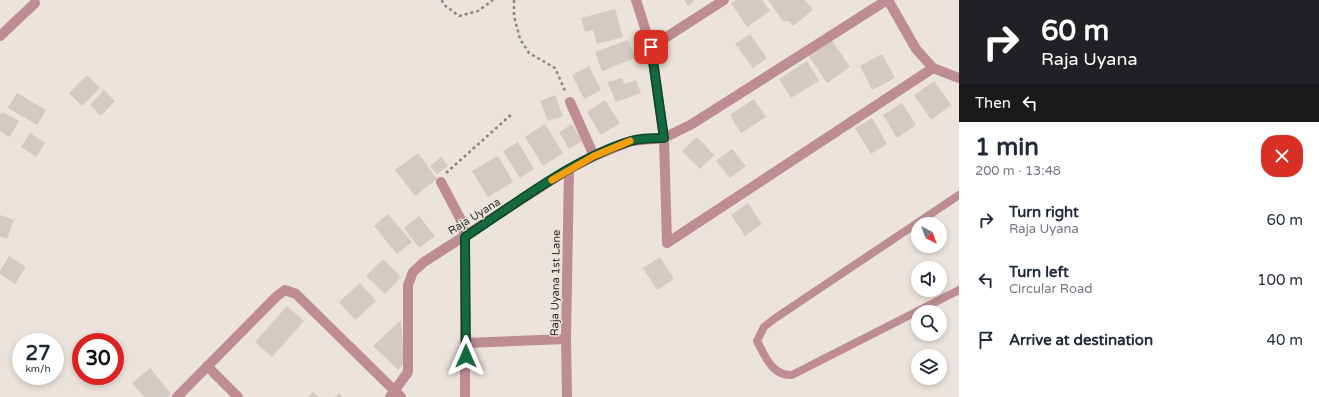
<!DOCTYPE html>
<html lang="en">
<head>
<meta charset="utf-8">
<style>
  :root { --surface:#fff; --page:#f6f6f7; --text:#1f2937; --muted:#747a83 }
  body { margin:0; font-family:"Varela Round",sans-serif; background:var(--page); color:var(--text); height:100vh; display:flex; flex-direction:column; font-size:15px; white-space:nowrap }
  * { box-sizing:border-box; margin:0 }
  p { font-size:13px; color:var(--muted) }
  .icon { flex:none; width:22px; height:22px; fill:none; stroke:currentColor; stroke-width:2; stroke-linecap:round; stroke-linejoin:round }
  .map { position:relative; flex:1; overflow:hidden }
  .panel { display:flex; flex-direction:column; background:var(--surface); width:360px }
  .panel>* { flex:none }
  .hud { background:#202124; color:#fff; overflow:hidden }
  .needle { width:26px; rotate:139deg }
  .buttons { position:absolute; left:911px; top:217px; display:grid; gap:8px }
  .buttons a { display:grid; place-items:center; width:36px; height:36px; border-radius:50%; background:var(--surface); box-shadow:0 2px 6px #0003; font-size:20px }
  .speed { position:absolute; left:12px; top:333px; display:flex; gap:8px; font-size:20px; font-weight:700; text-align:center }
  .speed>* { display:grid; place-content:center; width:52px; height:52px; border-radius:50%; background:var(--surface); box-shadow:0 2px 6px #0003; line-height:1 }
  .speed small { font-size:10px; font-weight:400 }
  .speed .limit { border:6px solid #d22; background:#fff; color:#111 }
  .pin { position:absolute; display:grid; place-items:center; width:34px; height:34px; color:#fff; margin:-17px; border-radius:8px; box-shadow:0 2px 6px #0006 }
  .me { position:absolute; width:44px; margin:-22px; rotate:0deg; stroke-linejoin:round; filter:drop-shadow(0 0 3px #0008) }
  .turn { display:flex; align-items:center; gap:14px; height:84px; padding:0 16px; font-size:18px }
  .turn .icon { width:52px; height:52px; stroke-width:2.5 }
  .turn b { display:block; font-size:28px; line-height:34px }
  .then { display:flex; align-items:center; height:38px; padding:0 16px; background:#0003; gap:8px; font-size:15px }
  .round { display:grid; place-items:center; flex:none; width:42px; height:42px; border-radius:16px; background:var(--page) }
  .summary { display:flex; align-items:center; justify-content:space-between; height:68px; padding:0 16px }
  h1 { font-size:24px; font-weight:700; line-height:30px }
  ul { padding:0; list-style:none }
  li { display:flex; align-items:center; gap:12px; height:60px; padding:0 16px }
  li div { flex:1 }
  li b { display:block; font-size:15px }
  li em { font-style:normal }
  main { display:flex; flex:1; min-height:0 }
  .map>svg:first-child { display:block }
  .building { fill:#d4c9c4 }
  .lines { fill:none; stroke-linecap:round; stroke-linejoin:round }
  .path { stroke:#8c8681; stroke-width:2.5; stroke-dasharray:3 3; stroke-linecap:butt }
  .lane { stroke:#be8d93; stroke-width:8 }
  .street { stroke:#be8d93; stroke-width:10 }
  .route-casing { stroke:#0d4528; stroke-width:10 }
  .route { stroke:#146a3d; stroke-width:7 }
  .slow { stroke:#f59e0b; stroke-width:7 }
  .labels { text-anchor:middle; stroke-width:3; stroke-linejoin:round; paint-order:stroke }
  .street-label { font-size:11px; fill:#2e2b28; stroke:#ece3dc }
</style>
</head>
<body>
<main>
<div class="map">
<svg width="959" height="397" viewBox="0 0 959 397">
  <rect width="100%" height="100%" fill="#ece3dc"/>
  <!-- building -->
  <g class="building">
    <polygon points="684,0 695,0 688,6"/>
    <polygon points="736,0 762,0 770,11 747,27 731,3"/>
    <polygon points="768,0 805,0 813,10 793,26 789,21 783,21"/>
    <polygon points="615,9 623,37 597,44 593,30 585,32 581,18"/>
    <polygon points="750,34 767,58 753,68 735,44"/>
    <polygon points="831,39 850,67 827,83 808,55"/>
    <polygon points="628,40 635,58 602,71 595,52"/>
    <polygon points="882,54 895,78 872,90 860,66"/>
    <polygon points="807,61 819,81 791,98 779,79"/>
    <polygon points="589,66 601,90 584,99 572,75"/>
    <polygon points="87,75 100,88 82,106 69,93"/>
    <polygon points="622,78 624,84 636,80 641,93 616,102 607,82"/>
    <polygon points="934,81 951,105 931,120 914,95"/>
    <polygon points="104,90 115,101 101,116 90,105"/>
    <polygon points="17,93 46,110 37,125 8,108"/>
    <polygon points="555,95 563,116 548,121 540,101"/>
    <polygon points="754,99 766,117 741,133 730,115"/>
    <polygon points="605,100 620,123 601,135 587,112"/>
    <polygon points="902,103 916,125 897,138 883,115"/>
    <polygon points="2,112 19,121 10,137 0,131 0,115"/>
    <polygon points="872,118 887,144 871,154 855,128"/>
    <polygon points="545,124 563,153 543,166 525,137"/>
    <polygon points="572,124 582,141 569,149 559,132"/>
    <polygon points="30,133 45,143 36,157 21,147"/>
    <polygon points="697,137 714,155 700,169 682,151"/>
    <polygon points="518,142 534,169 520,178 503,151"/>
    <polygon points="732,149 746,166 730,178 716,161"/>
    <polygon points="418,153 437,179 415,196 395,170"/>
    <polygon points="498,156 513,182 488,197 472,171"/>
    <polygon points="441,157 448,166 437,174 430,166"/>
    <polygon points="748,203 762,224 745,236 731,215"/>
    <polygon points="388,214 412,242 397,254 374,226"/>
    <polygon points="0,215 14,220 7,239 0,236"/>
    <polygon points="419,216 435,236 419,248 404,228"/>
    <polygon points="9,256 26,267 15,284 0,274 0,271"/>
    <polygon points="660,257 674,279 657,290 643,268"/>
    <polygon points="383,259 401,277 385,294 366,276"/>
    <polygon points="360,283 376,301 355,320 339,302"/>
    <polygon points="287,306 304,321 272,357 255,342"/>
    <polygon points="401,320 404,363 398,370 373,346"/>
    <polygon points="150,368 171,394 167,397 144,397 132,383"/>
    <polygon points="313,392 319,397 308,397"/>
    <polygon points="339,393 343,397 335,397"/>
  </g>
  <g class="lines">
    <!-- path -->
    <g class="path">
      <polyline points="442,0 443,4 459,16 478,11 493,0"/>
      <polyline points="514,0 514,16 520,39 529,53 555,68 566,93"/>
      <polyline points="446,173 513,113"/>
    </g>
    <!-- lane -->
    <path class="lane" d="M959,195L774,319L764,327L757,341C765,356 772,376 792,375L959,290"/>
    <!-- street -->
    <g class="street">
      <polyline points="636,0 651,47"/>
      <polyline points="887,0 692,124 664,138 667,243 933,68"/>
      <polyline points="888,0 916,49 933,68 959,78"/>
      <polyline points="0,36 35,3"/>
      <polyline points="570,102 594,156"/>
      <polyline points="441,182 460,218 465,237 465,397"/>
      <polyline points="465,343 566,339"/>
      <polyline points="207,366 238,397"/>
      <polyline points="177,397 277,296 285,290 296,294 401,397"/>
      <polyline points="390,397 408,372 408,285 413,272 424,262 569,169 594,156 631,141 664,138 651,47 724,0"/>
      <polyline points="567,397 566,339 569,169"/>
    </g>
  </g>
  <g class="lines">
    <!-- route casing -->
    <g class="route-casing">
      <path id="route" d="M466,356L465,237C514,205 576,157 631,141C641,138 653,138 664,138L651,47"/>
    </g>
    <!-- route -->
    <use href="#route" class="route"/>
    <!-- slow -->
    <polyline class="slow" points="552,180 594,156 630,141"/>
  </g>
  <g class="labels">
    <!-- street labels -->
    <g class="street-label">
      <text transform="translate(474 216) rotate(-32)" y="4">Raja Uyana</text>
      <text transform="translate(555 283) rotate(-89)" y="4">Raja Uyana 1st Lane</text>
    </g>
  </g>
</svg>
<div class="buttons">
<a><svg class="needle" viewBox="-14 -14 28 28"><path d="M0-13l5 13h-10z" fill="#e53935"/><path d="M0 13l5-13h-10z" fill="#747a83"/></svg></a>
<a><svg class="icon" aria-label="sound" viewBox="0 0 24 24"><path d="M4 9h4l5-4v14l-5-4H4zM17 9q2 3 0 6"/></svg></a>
<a><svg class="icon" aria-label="search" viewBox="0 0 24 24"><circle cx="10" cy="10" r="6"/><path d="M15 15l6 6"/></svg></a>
<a><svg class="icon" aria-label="layers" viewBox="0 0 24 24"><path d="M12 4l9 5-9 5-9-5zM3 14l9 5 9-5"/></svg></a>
</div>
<div class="speed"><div>27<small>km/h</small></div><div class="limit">30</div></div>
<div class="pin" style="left:651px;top:47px;background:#d93025"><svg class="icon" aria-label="arrive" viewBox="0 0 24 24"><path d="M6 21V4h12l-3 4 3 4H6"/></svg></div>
<svg class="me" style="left:466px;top:356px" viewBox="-20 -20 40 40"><path d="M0-17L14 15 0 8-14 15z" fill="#146a3d" stroke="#fff" stroke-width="4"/></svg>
</div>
<section class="panel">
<div class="hud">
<div class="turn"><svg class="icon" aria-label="right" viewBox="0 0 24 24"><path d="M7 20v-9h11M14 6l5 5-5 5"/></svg><div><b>60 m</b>Raja Uyana</div></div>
<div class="then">Then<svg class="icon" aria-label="left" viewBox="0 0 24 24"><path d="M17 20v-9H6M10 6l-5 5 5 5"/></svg></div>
</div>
<div class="summary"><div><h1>1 min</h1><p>200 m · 13:48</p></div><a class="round" style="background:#d93025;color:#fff"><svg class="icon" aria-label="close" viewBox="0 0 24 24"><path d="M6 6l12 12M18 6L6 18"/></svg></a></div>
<ul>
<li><svg class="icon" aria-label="right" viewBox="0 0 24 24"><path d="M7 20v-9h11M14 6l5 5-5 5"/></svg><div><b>Turn right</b><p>Raja Uyana</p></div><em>60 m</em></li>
<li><svg class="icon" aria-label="left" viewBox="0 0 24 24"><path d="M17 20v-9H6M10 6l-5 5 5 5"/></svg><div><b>Turn left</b><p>Circular Road</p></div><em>100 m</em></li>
<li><svg class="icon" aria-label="arrive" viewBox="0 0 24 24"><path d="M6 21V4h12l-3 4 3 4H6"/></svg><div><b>Arrive at destination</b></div><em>40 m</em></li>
</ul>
</section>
</main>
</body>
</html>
